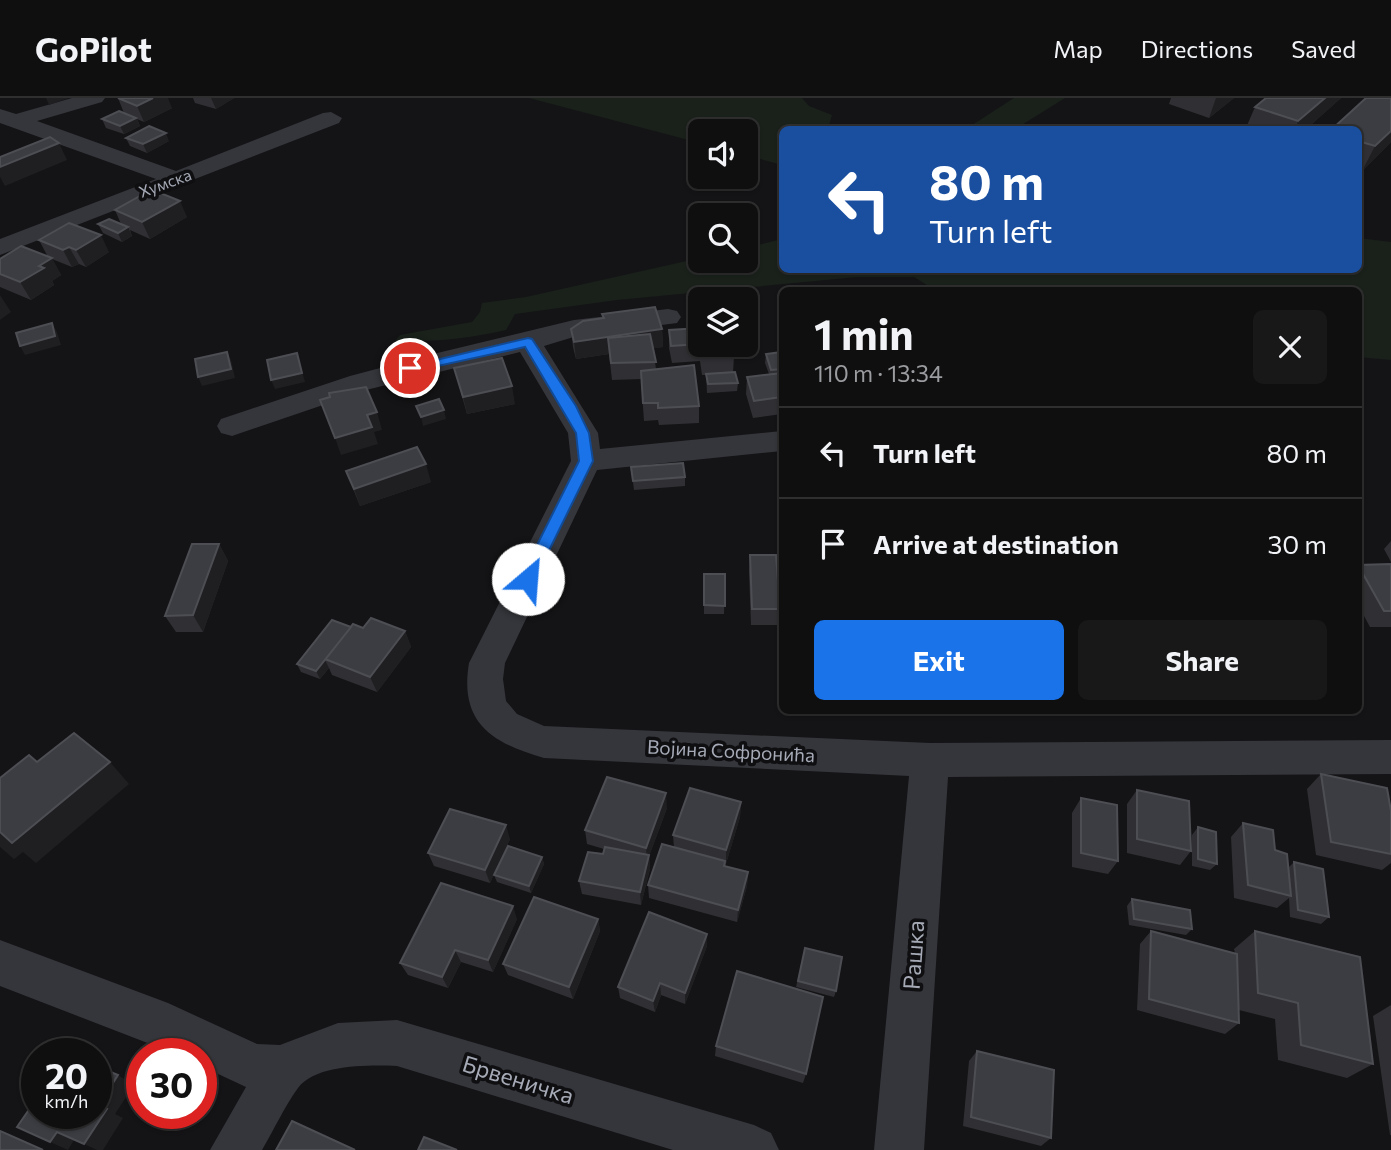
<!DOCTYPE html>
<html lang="en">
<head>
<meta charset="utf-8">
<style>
  :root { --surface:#0f0f10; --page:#181819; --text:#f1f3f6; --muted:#9b9c9f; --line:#2f2f30; --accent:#1a73e8 }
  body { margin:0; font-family:Commissioner,sans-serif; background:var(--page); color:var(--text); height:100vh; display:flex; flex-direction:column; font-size:26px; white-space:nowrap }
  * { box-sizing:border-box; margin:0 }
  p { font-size:23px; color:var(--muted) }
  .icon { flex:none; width:38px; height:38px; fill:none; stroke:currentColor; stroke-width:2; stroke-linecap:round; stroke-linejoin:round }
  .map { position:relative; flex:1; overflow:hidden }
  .sheet { position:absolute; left:779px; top:189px; width:583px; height:427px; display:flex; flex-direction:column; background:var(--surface); border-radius:10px; box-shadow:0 2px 5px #0004,0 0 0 2px var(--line) }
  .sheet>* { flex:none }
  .guide { position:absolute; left:779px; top:28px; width:583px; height:147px; border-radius:10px; box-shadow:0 2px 5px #0004,0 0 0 2px var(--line); background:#1a4fa0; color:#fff; overflow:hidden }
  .controls { position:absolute; left:688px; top:21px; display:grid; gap:14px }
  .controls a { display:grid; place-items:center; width:70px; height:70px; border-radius:10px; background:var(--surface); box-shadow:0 2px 5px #0004,0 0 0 2px var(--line); font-size:35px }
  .speed { position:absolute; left:21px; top:940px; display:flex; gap:14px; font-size:35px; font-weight:700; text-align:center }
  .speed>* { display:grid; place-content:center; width:91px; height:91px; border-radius:50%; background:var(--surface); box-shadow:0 2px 5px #0004,0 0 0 2px var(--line); line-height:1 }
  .speed small { font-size:18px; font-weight:400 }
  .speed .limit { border:10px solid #d22; background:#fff; color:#111 }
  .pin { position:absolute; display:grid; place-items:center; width:60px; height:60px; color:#fff; margin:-30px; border:4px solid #fff; border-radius:50%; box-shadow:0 2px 7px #0007 }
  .me { position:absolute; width:77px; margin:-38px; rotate:27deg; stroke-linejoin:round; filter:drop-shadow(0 0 5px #0008) }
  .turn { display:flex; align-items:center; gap:24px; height:147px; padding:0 35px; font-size:32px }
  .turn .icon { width:91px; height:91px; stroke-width:2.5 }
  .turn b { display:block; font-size:49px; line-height:60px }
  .round { display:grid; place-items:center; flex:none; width:74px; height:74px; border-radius:10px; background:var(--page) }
  .summary { display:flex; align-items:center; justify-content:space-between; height:119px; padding:0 35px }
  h1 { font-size:42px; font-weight:700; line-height:52px }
  .primary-button { display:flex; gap:14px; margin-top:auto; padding:14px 35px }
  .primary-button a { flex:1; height:80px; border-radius:10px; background:var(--accent); color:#fff; font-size:28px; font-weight:700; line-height:80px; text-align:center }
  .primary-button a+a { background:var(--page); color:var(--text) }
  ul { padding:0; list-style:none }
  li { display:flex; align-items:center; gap:21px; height:91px; padding:0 35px; border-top:2px solid var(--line) }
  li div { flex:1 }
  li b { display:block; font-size:26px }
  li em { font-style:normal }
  header { display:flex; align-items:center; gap:42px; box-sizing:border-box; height:98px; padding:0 35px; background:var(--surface); border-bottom:2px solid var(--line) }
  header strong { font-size:33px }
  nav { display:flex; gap:38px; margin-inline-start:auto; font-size:24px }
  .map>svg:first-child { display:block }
  .green { fill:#1a211b }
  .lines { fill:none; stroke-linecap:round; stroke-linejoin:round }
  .minor { fill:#35363b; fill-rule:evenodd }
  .wall { fill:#303034 }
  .shaded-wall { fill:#1f1f22 }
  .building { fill:#3c3d42; stroke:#4d4e54; stroke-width:2 }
  .route { fill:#1a73e8; stroke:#114b97; stroke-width:2 }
  .labels { text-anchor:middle; stroke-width:7; stroke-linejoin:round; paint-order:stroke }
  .far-street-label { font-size:16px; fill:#a5aab6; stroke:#0f0f11 }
  .street-label { font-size:19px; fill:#a5aab6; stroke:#0f0f11 }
  .near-street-label { font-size:23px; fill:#a5aab6; stroke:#0f0f11 }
</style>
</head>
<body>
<header>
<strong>GoPilot</strong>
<nav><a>Map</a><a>Directions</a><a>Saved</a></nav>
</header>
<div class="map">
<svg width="1391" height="1052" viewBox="0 0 1391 1052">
  <rect width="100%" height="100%" fill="#141416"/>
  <!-- green -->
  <g class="green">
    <polygon points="529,0 802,0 809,8 832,17 828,31 782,32 782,67 746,57 746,33 700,33 700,45"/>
    <polygon points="1014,0 1065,0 1015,31 966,31"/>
    <path d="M1358,140L1391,144V262L1358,259V192H935L914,179H857L617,202L515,216L506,232C468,241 433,244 395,243L400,237L472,224L480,214L482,205L526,199L700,160V163H746V150L782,141V172H1358Z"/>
  </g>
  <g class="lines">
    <!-- minor -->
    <g class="minor">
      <polygon points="72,0 105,0 102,4 37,23 176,73 323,15 331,14 342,20 339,25 0,157 0,141 156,81 0,25 0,11 16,16"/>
      <path d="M668,211L677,213L681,219L677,225L577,238L544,248L598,335L600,351L782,333V353L597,372L505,565L503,581L506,603L517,616L544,628L930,645L1391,642V676L948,679L924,1052H874L909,678L544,660C492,645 459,625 469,565L571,363L568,335L520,254L370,291L232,338L221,335L217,328L221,321L350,278L429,257L574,222Z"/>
      <path d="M0,842L168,905L257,946L280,947L338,925L397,922L754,1027L771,1035L779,1052H673L397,968C370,967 316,966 298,990C284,1009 274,1032 262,1052H210L246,989L201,968V956H176L0,888Z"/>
    </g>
  </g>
  <!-- wall -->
  <g class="wall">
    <polygon points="118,0 172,10 144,24 137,21 140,28 124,36 106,30 102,21 124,15"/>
    <polygon points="193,0 234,0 216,11 195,5"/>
    <polygon points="1171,0 1234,0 1209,20 1169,6"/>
    <polygon points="1266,0 1341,0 1305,32 1245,32 1255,9"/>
    <polygon points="1358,32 1391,44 1362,73 1358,71"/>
    <polygon points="126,40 169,43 147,55 130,48"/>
    <polygon points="115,112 187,119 150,141 130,132 132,138 122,144 103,135 98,126 121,126"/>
    <polygon points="39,142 109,154 86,169 79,166 72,169 52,161 61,177 52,183 54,187 31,202 0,189 0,161 48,159"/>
    <polygon points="602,216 662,231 663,249 653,250 656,271 699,308 699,325 659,327 658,322 644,323 641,281 612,282 609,256 576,261 573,249 571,231 603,221"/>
    <polygon points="669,232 734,258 733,275 738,285 737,293 707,295 706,277 702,277 700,263 672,265 669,250"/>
    <polygon points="782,254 782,316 753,320 746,296 747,279 769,276 765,265 766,256"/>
    <polygon points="454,270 515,306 467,316"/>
    <polygon points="631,369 685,379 685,388 634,392"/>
    <polygon points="346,373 431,384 360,408"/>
    <polygon points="1391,443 1391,464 1384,451"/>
    <polygon points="219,446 228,463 203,534 176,534 165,518"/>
    <polygon points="750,457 780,511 778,527 751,527 749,474"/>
    <polygon points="1391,466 1391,529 1370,529 1358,507 1358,467"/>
    <polygon points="704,476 725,476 724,516 704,516"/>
    <polygon points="351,529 405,533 411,549 377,594 332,577 329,570 320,581 301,574 297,566"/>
    <polygon points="1321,676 1391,713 1391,765 1382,772 1316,757 1307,691"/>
    <polygon points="1137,692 1191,753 1180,767 1127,755 1127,706"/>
    <polygon points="1081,700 1118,763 1108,776 1072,769 1072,715"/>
    <polygon points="741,704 740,719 725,769 748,774 747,788 737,824 649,800 648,787 674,750 673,737"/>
    <polygon points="667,710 649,758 650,771 641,807 582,796 579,783 603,756 604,751 587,746 585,732"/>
    <polygon points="1243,725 1275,752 1289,769 1294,764 1329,819 1321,826 1290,819 1289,800 1277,810 1234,800 1231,739"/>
    <polygon points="1198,729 1217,766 1210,772 1192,768 1192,737"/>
    <polygon points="510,741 490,785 434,768 428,755"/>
    <polygon points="542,759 544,766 531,795 497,784 494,777"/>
    <polygon points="1132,801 1192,831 1186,837 1129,827 1127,808"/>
    <polygon points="517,821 493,874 461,864 448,890 408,877 400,865"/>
    <polygon points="598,821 600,833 573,901 508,877 503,866"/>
    <polygon points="1151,833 1235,855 1234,851 1255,833 1373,966 1347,980 1278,962 1275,921 1239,912 1239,925 1225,936 1137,912 1140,846"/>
    <polygon points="707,836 707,848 685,906 661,897 655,914 620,900 618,889"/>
    <polygon points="805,850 836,893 834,899 796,889"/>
    <polygon points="1391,907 1391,1037 1390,1037 1373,918"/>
    <polygon points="716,948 806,976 803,985 715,958"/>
    <polygon points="977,953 1051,1040 1041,1048 963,1028 969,963"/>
  </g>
  <!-- shaded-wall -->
  <g class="shaded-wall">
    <polygon points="46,0 69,0 49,7"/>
    <polygon points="153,0 168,0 172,10 144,24 137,8"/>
    <polygon points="211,0 234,0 216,11"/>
    <polygon points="1216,0 1234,0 1209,20"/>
    <polygon points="1325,0 1341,0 1305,32 1295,32 1298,23"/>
    <polygon points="136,20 140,28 124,36 120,28"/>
    <polygon points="1391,33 1391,44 1362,73 1375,48"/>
    <polygon points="166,35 169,43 147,55 143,46"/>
    <polygon points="59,45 67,62 5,88 0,79 0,69"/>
    <polygon points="180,103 187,119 150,141 142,124"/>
    <polygon points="128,129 132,138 122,144 118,135"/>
    <polygon points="101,137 109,154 86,169 76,152"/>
    <polygon points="69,149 79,166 72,169 63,152"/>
    <polygon points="52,160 61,177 52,183 54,187 31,202 20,184 39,168"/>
    <polygon points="0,197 11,214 0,222"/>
    <polygon points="52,225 57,234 61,247 25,257 20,248"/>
    <polygon points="662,231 663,249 610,256 608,240 609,256 576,261 574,244"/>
    <polygon points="227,254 231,262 235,280 202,288 198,279"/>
    <polygon points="297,255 305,284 275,291 271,282"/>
    <polygon points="512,288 515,306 467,316 463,299"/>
    <polygon points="444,312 446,321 423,328 421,319"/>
    <polygon points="377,314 382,332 374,334 378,346 341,357 335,340 367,317"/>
    <polygon points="426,366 431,384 360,408 354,391"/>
    <polygon points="219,446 228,463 203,534 193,517"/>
    <polygon points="405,533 411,549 377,594 370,579"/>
    <polygon points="325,562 329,570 320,581 316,573"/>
    <polygon points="110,664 129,686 36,765 23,754 14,761 0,749 0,734"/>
    <polygon points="666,695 667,710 649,758 650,771 641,807 640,794 647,764 646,750"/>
    <polygon points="741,704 740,719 726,766 726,752"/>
    <polygon points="506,727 510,741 490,785 485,772"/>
    <polygon points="542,759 544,766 531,795 529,788"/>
    <polygon points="748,774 747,788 737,824 738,812"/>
    <polygon points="513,808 517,821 493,874 488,862"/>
    <polygon points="598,821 600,833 573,901 569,889"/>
    <polygon points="707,836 707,848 685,906 685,895"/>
    <polygon points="455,852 461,864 448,890 442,879"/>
    <polygon points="660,885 661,897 655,914 653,903"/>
    <polygon points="118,977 134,987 115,1016 123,1020 103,1052 97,1052 84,1046 99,1007"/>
    <polygon points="57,1034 74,1042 68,1052 50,1044"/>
  </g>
  <!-- building -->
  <g class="building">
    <polygon points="118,0 153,0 137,8"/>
    <polygon points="1266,0 1325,0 1298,23 1255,9"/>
    <polygon points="1366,0 1391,0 1391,33 1375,48 1358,43 1358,32 1331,32"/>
    <polygon points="119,13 136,20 120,28 102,21"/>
    <polygon points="149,28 166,35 143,46 126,40"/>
    <polygon points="50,39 59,45 0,69 0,59"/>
    <polygon points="147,94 153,96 158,94 180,103 142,124 115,112"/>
    <polygon points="109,121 128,129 118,135 98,126"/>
    <polygon points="69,125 101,137 76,152 69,149 63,152 39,142"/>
    <polygon points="21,148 52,160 39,168 44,170 20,184 0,176 0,161"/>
    <polygon points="655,209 662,231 574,244 571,231 583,223 604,220 602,216"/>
    <polygon points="52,225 55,238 20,248 16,235"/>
    <polygon points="700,230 700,246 671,248 669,232"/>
    <polygon points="650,236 656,264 611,265 608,240"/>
    <polygon points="700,247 732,247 734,258 702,260"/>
    <polygon points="227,254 231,271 198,279 195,261"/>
    <polygon points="782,254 782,271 771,272 766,256"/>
    <polygon points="297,255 302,275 271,282 267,262"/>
    <polygon points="502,260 512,288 463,299 454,270"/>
    <polygon points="694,267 699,308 658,310 658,305 643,305 641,273"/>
    <polygon points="735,274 738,285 708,286 706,276"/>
    <polygon points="782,275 782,299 754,303 747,279"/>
    <polygon points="366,289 377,314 367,317 372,329 335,340 320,302 330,299 329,295"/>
    <polygon points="439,301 444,312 421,319 416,308"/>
    <polygon points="417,349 426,366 354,391 346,373"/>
    <polygon points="683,365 685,379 633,383 631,369"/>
    <polygon points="192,446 219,446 193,517 165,518"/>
    <polygon points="750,457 776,457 780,511 752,511"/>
    <polygon points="1391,466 1391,513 1384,513 1358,467"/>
    <polygon points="704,476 725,476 725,508 704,507"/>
    <polygon points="371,520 405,533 370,579 325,561 353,526 363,530"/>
    <polygon points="332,522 351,529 316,573 297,566"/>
    <polygon points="74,635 110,664 12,745 0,734 0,680 29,657 37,664"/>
    <polygon points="1321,676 1387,690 1391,713 1391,756 1331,744"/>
    <polygon points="607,679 666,695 646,750 585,732"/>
    <polygon points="690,690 741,704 726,752 673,737"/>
    <polygon points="1137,692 1189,703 1191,753 1137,741"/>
    <polygon points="1081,700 1117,707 1118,763 1081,755"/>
    <polygon points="450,711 506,727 485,772 428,755"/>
    <polygon points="1243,725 1273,732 1275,752 1287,756 1291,798 1248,787"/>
    <polygon points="1198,729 1216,734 1217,766 1198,761"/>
    <polygon points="662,746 725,763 724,768 748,774 738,812 648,787"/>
    <polygon points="508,748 542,759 529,788 494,777"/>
    <polygon points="605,749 649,757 640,794 579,783 588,754 603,756"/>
    <polygon points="1294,764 1323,771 1329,819 1298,812"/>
    <polygon points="441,785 513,808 488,862 455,852 442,879 400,865"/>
    <polygon points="534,799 598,821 569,889 503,866"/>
    <polygon points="1132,801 1190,812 1192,831 1134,821"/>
    <polygon points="649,814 707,836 685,895 660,885 653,903 618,889"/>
    <polygon points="1151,833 1237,856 1239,925 1149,901"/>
    <polygon points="1255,833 1360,859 1373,966 1301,947 1298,905 1258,895"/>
    <polygon points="805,850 842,859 836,893 798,883"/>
    <polygon points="737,873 823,899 806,976 716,948"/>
    <polygon points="977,953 1054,972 1051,1040 971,1019"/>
    <polygon points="96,968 118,977 99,1007 107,1011 84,1046 57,1034 50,1044 17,1029 37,1000 37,1015 96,1015"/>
    <polygon points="292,1023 355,1052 276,1052"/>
    <polygon points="0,1033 43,1052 0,1052"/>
    <polygon points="424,1039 457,1052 418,1052"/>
  </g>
  <!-- route -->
  <polygon class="route" points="528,240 532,241 576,308 589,335 593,363 535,481 528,487 520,481 579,363 576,335 525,249 410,274 403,270"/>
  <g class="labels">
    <!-- far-street labels -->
    <g class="far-street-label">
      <text transform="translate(165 85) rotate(-20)" y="6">Хумска</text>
    </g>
    <!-- street labels -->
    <g class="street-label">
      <text transform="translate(731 653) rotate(3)" y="7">Војина Софронића</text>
    </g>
    <!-- near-street labels -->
    <g class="near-street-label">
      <text transform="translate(914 857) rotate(-86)" y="8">Рашка</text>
      <text transform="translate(518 982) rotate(17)" y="8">Брвеничка</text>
    </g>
  </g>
</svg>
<div class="controls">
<a><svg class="icon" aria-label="sound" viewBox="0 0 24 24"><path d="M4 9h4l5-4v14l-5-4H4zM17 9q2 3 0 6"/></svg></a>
<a><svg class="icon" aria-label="search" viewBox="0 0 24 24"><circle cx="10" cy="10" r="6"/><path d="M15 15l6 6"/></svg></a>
<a><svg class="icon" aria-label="layers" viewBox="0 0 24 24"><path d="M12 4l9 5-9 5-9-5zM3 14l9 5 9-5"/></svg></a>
</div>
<div class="speed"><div>20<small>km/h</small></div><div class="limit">30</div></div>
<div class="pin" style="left:410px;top:270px;background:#d93025"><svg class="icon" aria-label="arrive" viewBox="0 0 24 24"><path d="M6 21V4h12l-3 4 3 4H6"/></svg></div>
<svg class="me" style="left:528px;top:481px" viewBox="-20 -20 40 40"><circle r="19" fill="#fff"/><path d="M0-13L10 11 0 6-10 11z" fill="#1a73e8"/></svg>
<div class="guide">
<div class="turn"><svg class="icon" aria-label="left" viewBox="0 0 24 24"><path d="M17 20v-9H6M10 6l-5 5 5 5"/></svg><div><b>80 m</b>Turn left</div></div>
</div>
<section class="sheet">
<div class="summary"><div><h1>1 min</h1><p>110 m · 13:34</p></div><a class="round"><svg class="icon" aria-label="close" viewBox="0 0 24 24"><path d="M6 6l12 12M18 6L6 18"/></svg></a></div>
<ul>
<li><svg class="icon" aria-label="left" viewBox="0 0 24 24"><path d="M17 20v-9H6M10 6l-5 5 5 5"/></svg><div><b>Turn left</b></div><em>80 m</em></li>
<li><svg class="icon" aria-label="arrive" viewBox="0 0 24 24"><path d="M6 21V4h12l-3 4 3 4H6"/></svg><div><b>Arrive at destination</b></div><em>30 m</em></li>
</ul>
<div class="primary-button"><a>Exit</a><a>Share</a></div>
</section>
</div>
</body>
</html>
